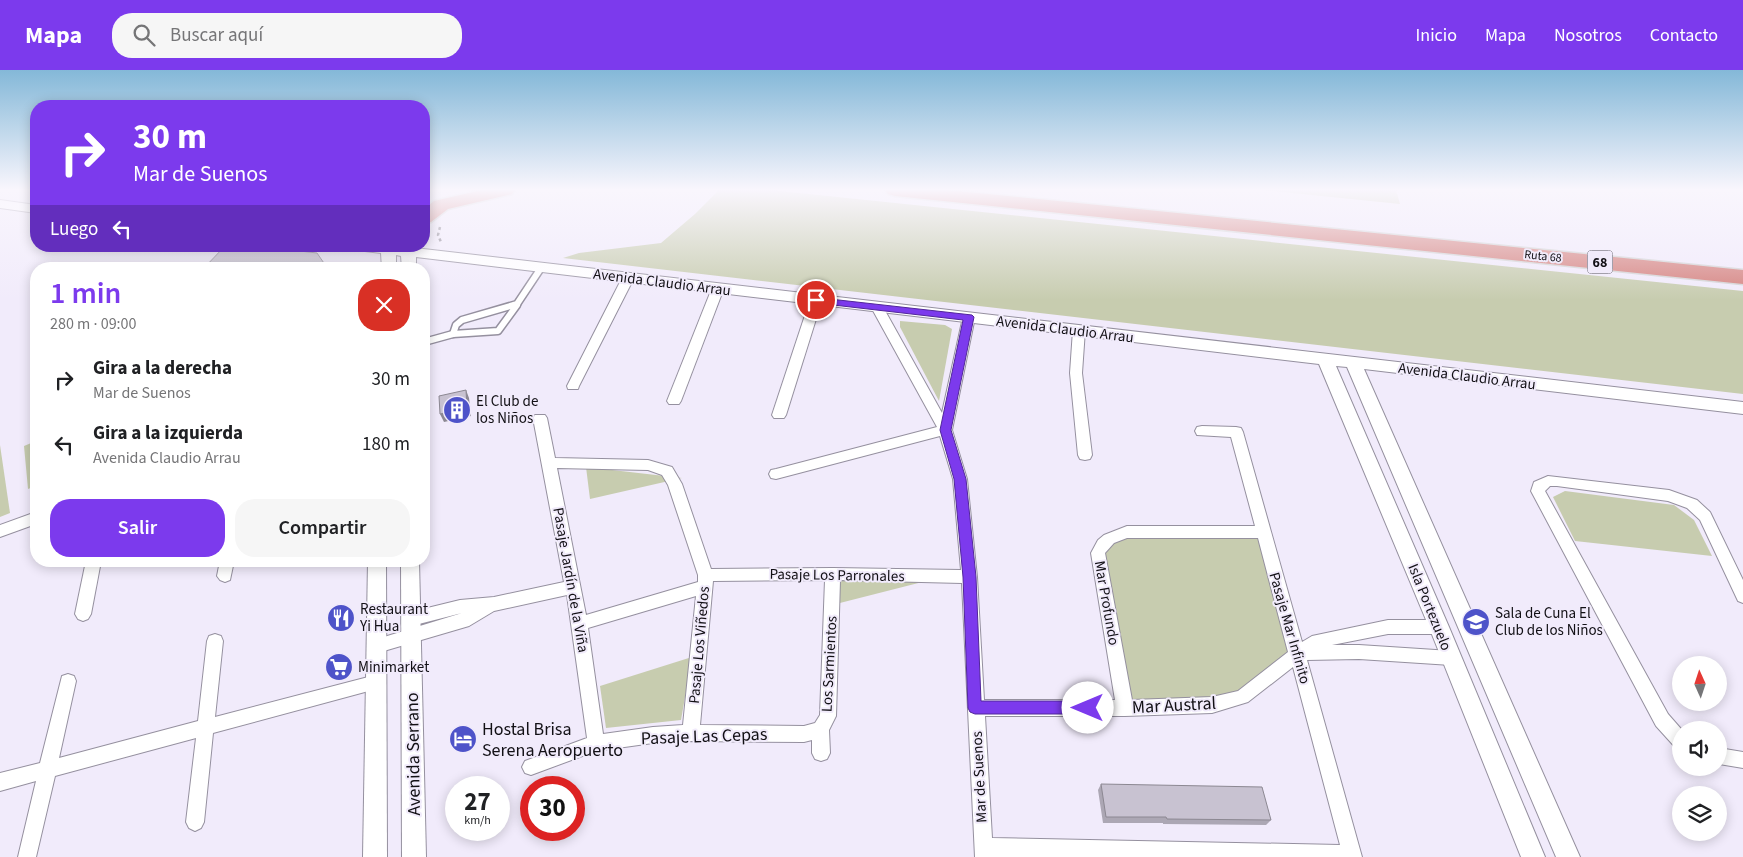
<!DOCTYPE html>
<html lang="es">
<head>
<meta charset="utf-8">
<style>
  :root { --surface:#fff; --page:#f6f6f6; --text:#202124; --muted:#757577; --accent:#7c3aed }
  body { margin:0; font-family:"Source Sans 3",sans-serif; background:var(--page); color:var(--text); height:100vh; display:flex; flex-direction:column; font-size:19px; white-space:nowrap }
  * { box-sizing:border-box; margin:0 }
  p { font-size:16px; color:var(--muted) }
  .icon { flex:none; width:28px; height:28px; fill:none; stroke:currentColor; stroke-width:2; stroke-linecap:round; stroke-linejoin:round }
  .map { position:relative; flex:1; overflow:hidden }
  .sheet { position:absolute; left:30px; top:192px; width:400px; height:305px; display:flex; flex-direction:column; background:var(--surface); border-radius:20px; box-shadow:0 2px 12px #0003 }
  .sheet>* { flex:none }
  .guide { position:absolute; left:30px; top:30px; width:400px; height:152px; border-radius:20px; box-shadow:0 2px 12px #0003; background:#7c3aed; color:#fff; overflow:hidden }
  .needle { width:32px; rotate:357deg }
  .buttons { position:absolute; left:1672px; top:586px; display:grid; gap:10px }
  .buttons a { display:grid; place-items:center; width:55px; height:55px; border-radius:50%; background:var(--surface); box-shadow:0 2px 12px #0003; font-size:25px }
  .speed { position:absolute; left:445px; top:706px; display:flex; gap:10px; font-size:25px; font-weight:700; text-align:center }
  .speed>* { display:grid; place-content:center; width:65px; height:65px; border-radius:50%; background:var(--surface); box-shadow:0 2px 12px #0003; line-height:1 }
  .speed small { font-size:12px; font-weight:400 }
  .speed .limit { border:8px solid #d22; background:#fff; color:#111 }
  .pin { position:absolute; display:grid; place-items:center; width:42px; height:42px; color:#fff; margin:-21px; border:2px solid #fff; border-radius:50%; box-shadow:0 1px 5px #0007 }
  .me { position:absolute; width:55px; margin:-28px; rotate:270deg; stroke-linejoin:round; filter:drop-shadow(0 0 4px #0008) }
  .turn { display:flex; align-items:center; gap:18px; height:105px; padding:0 20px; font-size:22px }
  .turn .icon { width:65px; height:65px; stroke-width:2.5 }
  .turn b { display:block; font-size:35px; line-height:42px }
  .then { display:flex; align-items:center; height:48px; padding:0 20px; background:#0003; gap:10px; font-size:19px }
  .round { display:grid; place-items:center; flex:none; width:52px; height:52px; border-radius:20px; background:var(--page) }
  .overview { display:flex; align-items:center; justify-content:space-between; height:85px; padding:0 20px }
  h1 { font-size:30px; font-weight:600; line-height:38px; color:var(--accent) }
  .button { display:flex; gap:10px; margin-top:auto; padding:10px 20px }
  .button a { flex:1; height:58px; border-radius:20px; background:var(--accent); color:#fff; font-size:20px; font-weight:600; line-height:58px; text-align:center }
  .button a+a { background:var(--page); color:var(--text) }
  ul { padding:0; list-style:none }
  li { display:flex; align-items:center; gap:15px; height:65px; padding:0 20px }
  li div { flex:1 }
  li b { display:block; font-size:19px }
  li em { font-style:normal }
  header { display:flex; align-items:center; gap:30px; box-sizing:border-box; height:70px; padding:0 25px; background:var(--accent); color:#fff }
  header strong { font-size:24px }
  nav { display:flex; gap:28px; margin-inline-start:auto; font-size:18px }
  .search { width:350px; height:45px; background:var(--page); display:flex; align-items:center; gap:12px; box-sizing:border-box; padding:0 18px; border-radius:20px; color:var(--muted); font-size:19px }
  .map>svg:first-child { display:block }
  .green { fill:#c7ccaf }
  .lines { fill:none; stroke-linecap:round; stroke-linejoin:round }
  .service-casing { stroke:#95909f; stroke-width:9 }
  .minor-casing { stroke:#95909f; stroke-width:2 }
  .tertiary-casing { stroke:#95909f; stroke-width:2 }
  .motorway-casing { stroke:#d4d4d5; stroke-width:3 }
  .path { stroke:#85818c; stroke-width:2.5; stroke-dasharray:3 3; stroke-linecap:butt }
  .service { stroke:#fff; stroke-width:6 }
  .minor { fill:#fff; fill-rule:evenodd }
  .tertiary { fill:#fff; fill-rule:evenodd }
  .motorway { fill:#d58380; fill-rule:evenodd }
  .wall { fill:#aca7b4 }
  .shaded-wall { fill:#8c8892 }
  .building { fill:#c8c2d1; stroke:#8c8892 }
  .route { fill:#7c3aed; stroke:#51269a }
  .labels { text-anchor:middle; stroke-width:4; stroke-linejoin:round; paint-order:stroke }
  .far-street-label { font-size:12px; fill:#121015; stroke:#f1ebfb }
  .shield { fill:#f1ebfb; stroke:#55525a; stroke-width:1 }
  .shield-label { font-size:14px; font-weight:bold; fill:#121015 }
  .street-label { font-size:15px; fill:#121015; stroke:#f1ebfb }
  .poi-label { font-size:15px; fill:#121015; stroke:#f1ebfb; text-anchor:start }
  .near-street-label { font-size:18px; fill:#121015; stroke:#f1ebfb }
  .near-poi-label { font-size:18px; fill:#121015; stroke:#f1ebfb; text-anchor:start }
</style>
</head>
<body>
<header>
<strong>Mapa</strong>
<div class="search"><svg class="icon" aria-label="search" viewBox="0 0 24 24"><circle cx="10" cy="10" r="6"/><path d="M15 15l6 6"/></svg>Buscar aquí</div>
<nav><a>Inicio</a><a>Mapa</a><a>Nosotros</a><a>Contacto</a></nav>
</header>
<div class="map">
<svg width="1743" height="787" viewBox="0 0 1743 787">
  <rect width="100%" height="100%" fill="#f1ebfb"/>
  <!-- green -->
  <g class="green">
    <polygon points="719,120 770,120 1743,221 1743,324 563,188 579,183 661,173 695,144"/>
    <polygon points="1262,120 1396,120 1400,134"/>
    <polygon points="900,251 945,255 952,259 939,331 900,257"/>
    <polygon points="36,371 36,416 28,419 24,376"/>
    <polygon points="0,375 10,443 0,447"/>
    <polygon points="586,397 682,408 590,429"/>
    <polygon points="1565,421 1674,435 1694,450 1712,486 1575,471 1553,427"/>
    <polygon points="1263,462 1297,583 1242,627 1125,638 1102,473 1113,466"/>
    <polygon points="833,504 942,507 832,535"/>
    <polygon points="692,587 681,650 606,658 600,616"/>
  </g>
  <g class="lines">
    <!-- service casing -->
    <g class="service-casing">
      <g id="service">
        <polyline points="453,264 456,255 462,250 517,234 541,198"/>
        <polyline points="424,272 453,264 498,261 517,235"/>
      </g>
    </g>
    <!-- minor casing -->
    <g class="minor-casing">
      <g id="minor">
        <polygon points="628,204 634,208 579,316 578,319 568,319 567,316 622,208"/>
        <polygon points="718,214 724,218 681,331 679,334 669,334 667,331 712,218"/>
        <polygon points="816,226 822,230 786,345 784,348 774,348 772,345 810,230"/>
        <path d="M877,233L883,237L942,343L963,247L969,243L975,247L952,360L967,409L977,507L984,630H1115L1091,483L1098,470L1104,465L1127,456H1255L1231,367L1197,365L1195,361L1197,357L1202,356L1236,357L1241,358L1243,362L1302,572L1312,566L1388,550H1439L1445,552L1447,557L1445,562L1439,564H1388L1332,575H1359L1451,581L1457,583L1459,588L1457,593L1451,595L1359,589L1307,590L1362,787H975L962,513L840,510L836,646L829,660L830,683L827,689L821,691L815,689L812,683V670L804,672L691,671L653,673L596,681L531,705L525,703L522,697L525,691L587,668L567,525L494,541L469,556L377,583L371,581L369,576L371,571L462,543L411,556L405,554L403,549L405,544L411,542L460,530L494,527L564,512L533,348L535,345H545L547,348L555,388L648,390L672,397L682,414L711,499L833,498L961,500L953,409L940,366L776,409L771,408L769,404L771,400L776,399L937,357L871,237ZM557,398L648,400L662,405L668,415L698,505V512L586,545ZM1127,468H1258L1288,582L1238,621L1212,627L1132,630L1105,483L1114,473ZM825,510L820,645L815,653L804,656L700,655L713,511ZM696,526L683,655L653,657L603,664L588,558ZM1293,597L1340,775L992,768L985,646H1125L1212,643L1248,632Z"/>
        <polygon points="1079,256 1085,260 1082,303 1092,385 1090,389 1085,390 1080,389 1078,385 1070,303 1073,260"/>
        <polygon points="1548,406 1669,420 1697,430 1710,442 1743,510 1743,533 1738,531 1700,450 1687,438 1668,431 1557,416 1550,416 1545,421 1668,644 1682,660 1681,679 1675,677 1656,656 1531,421 1534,412"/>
        <polygon points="36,442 36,454 0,467 0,455"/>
        <polygon points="86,491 101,491 91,544 88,549 83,551 78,549 75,544"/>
        <polygon points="220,491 234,491 230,510 225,512 220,510 217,506"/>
        <polygon points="215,564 221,566 223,571 215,647 376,605 382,607 384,612 382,617 376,619 213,663 204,752 201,758 195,761 189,758 186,752 196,668 55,706 36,787 18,787 36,711 0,721 0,703 40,693 62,606 68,604 74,606 76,611 59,688 198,651 207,571 209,566"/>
        <polygon points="1719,678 1743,682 1743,698 1719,694"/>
      </g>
    </g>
    <!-- tertiary casing -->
    <g class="tertiary-casing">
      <g id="tertiary">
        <polygon points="0,130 36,135 36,143 0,138"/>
        <polygon points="350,176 415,176 415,178 1743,332 1743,344 1364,299 1580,787 1556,787 1347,297 1336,296 1449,557 1545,787 1521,787 1429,557 1319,294 416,187 416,199 402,199 401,186 396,185 396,199 382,199 381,183 357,180"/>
        <polygon points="368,491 386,491 387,787 363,787"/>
        <polygon points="401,491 419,491 426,787 402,787"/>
      </g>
    </g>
    <!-- motorway casing -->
    <g class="motorway-casing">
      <g id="motorway">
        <polygon points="482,120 515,120 512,124 448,139 431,152 424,154 424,139 434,131"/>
        <polygon points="885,120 948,120 1743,200 1743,214 895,126 888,124"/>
      </g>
    </g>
    <!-- path -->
    <polyline class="path" points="440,157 438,165 441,172"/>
    <!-- service -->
    <use href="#service" class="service"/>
    <!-- minor -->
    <use href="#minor" class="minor"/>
    <!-- tertiary -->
    <use href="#tertiary" class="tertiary"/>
    <!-- motorway -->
    <use href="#motorway" class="motorway"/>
  </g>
  <!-- wall -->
  <polygon class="wall" points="1101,714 1271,750 1266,755 1163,754 1163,753 1103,753 1098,720"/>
  <!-- shaded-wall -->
  <polygon class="shaded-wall" points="466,320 469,328 471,346 444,352 440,344"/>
  <!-- building -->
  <g class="building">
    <polygon points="225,176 256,176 317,183 328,199 203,199"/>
    <polygon points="466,320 467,338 440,344 439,326"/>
    <polygon points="1101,714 1262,717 1271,750 1167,749 1166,747 1106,747"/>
  </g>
  <!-- sky -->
  <linearGradient id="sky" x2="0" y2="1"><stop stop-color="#84b8d8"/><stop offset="0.52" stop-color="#f9f6fd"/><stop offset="1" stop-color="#f9f6fd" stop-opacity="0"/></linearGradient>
  <rect width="1743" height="230" fill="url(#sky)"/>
  <!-- route -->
  <polygon class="route" points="812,227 972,245 974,247 951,360 966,409 976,507 981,631 1088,631 1092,633 1094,638 1092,642 1088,644 975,644 970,642 968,638 963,507 954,409 940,360 963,250 816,233 811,230"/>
  <!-- icons -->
  <defs>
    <g id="building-disc" transform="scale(1.4375)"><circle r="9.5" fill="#4e53c9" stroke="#f1ebfb"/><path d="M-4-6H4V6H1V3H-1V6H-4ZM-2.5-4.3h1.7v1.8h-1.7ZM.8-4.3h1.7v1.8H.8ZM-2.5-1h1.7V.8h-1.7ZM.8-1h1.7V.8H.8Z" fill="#fff"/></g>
    <g id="restaurant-disc" transform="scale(1.4375)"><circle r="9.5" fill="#4e53c9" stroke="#f1ebfb"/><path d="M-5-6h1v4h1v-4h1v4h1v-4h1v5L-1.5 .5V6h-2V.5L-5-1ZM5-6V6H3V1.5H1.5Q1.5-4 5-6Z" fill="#fff"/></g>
    <g id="school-disc" transform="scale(1.4375)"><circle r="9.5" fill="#4e53c9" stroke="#f1ebfb"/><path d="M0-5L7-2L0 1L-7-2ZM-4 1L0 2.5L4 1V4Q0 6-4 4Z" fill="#fff"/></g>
    <g id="supermarket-disc" transform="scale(1.4375)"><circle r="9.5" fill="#4e53c9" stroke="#f1ebfb"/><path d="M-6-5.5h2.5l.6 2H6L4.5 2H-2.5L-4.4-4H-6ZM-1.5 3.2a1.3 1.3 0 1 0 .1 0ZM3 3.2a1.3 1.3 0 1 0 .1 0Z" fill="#fff"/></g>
    <g id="hotel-disc" transform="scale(1.4375)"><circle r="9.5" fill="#4e53c9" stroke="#f1ebfb"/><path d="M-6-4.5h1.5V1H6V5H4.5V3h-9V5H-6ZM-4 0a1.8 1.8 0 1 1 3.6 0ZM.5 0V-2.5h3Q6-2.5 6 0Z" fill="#fff"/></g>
  </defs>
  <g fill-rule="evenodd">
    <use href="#building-disc" x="457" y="340"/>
    <use href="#restaurant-disc" x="341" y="548"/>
    <use href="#school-disc" x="1476" y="552"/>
    <use href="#supermarket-disc" x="339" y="597"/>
    <use href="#hotel-disc" x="463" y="669"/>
  </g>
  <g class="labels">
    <!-- far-street labels -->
    <g class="far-street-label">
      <text transform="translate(1543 186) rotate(6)" y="4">Ruta 68</text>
    </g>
    <!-- shield labels -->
    <rect class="shield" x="1587.5" y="180.5" width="25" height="23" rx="4"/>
    <g class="shield-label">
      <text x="1600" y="197">68</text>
    </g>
    <!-- street labels -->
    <g class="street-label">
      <text transform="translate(662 212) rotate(7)" y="5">Avenida Claudio Arrau</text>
      <text transform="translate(1065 259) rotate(7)" y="5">Avenida Claudio Arrau</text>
      <text transform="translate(1467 306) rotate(7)" y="5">Avenida Claudio Arrau</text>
      <text transform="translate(837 505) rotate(1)" y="5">Pasaje Los Parronales</text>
      <text transform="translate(571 510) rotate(80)" y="5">Pasaje Jardín de la Viña</text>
      <text transform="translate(1107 533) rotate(80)" y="5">Mar Profundo</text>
      <text transform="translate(1430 537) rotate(68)" y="5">Isla Portezuelo</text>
      <text transform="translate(1290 558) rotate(74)" y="5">Pasaje Mar Infinito</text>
      <text transform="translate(699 575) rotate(-85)" y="5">Pasaje Los Viñedos</text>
      <text transform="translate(829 594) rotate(-87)" y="5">Los Sarmientos</text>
      <text transform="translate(979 707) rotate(-93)" y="5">Mar de Suenos</text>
    </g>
    <!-- poi labels -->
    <g class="poi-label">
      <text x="476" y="336">El Club de<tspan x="476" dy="17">los Niños</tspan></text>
      <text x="360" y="544">Restaurant<tspan x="360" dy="17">Yi Hua</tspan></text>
      <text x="1495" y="548">Sala de Cuna El<tspan x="1495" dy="17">Club de los Niños</tspan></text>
      <text x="358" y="602">Minimarket</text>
    </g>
    <!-- near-street labels -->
    <g class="near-street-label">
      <text transform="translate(1174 635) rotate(-3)" y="6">Mar Austral</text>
      <text transform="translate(704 666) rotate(-2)" y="6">Pasaje Las Cepas</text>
      <text transform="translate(413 684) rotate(-91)" y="6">Avenida Serrano</text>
    </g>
    <!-- near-poi labels -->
    <g class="near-poi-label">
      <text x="482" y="665">Hostal Brisa<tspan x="482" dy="21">Serena Aeropuerto</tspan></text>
    </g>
  </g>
</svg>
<div class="buttons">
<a><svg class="needle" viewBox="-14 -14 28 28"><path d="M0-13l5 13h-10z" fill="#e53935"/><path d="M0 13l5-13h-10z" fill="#757577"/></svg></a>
<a><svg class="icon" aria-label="sound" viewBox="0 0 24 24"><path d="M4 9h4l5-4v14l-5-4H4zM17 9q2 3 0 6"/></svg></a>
<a><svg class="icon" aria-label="layers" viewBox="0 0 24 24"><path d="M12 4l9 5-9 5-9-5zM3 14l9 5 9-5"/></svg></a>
</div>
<div class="speed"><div>27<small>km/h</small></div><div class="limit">30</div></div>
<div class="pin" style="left:816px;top:230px;background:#d93025"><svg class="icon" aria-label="arrive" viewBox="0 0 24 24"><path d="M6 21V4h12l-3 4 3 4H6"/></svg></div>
<svg class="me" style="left:1088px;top:638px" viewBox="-20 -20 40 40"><circle r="19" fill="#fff"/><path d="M0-13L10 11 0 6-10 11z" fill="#7c3aed"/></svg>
<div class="guide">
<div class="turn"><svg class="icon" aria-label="right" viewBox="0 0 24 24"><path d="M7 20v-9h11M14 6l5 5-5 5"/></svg><div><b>30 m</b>Mar de Suenos</div></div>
<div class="then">Luego<svg class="icon" aria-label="left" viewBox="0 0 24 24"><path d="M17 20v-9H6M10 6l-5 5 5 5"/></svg></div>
</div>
<section class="sheet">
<div class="overview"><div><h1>1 min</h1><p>280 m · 09:00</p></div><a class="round" style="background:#d93025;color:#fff"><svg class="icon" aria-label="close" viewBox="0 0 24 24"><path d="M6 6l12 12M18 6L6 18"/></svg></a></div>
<ul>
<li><svg class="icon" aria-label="right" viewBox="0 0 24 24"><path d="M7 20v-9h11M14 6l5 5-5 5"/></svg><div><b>Gira a la derecha</b><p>Mar de Suenos</p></div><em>30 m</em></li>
<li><svg class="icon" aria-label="left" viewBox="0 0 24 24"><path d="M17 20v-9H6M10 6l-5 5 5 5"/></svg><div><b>Gira a la izquierda</b><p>Avenida Claudio Arrau</p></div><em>180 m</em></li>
</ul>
<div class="button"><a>Salir</a><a>Compartir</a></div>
</section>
</div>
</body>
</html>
